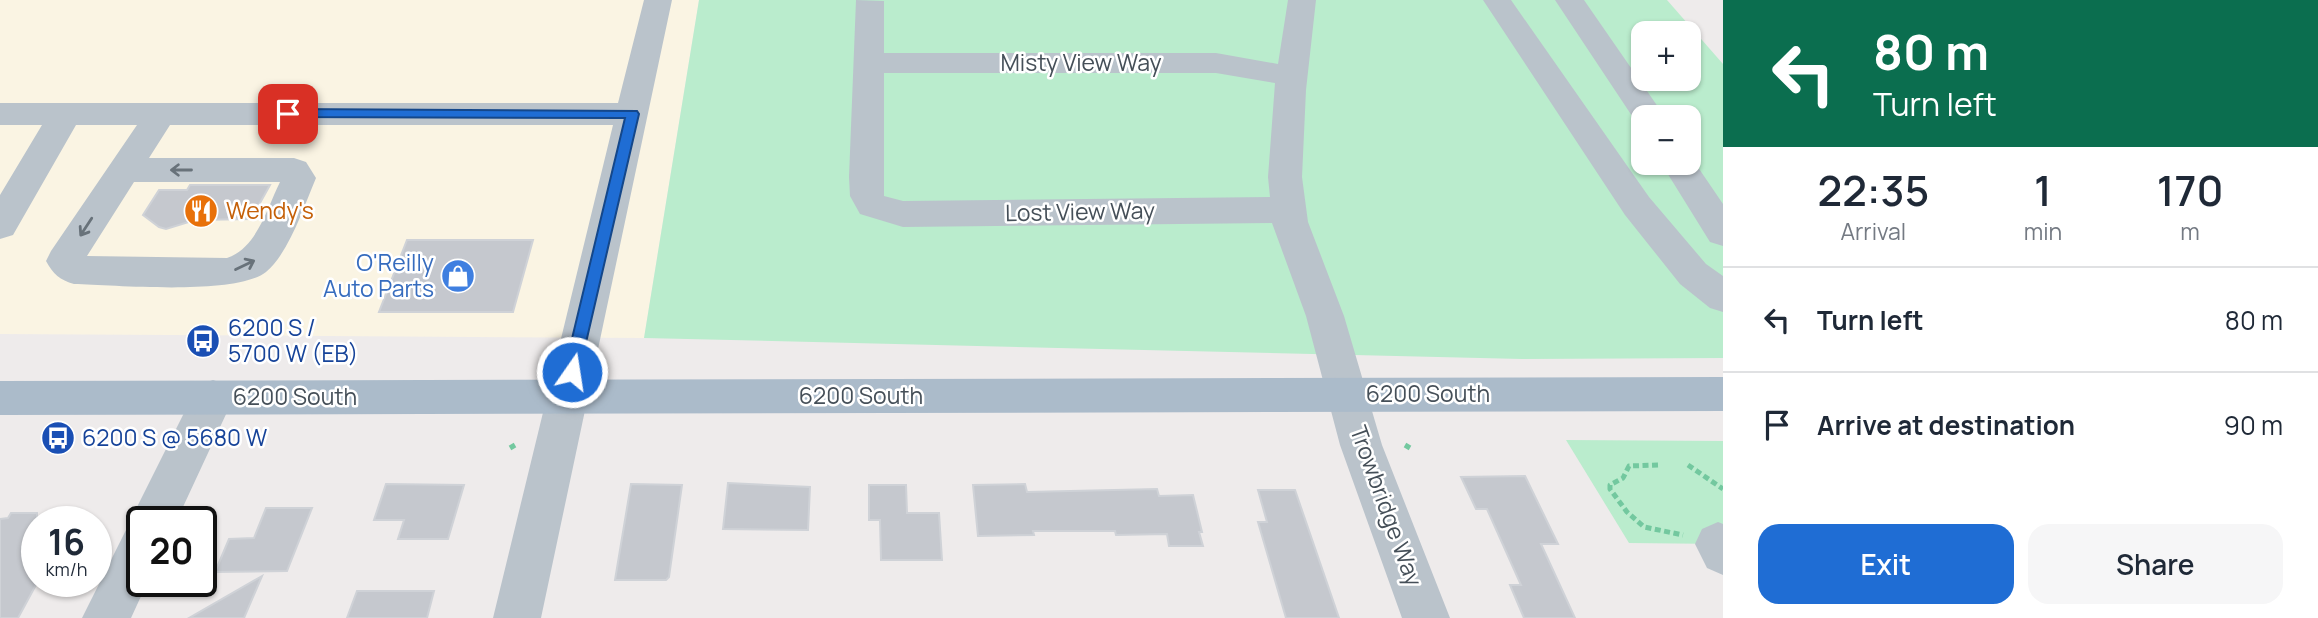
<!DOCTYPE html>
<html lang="en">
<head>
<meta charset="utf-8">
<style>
  :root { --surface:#fff; --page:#f6f6f7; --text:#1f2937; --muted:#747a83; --line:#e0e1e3; --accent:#1f6dd4 }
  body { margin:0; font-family:Manrope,sans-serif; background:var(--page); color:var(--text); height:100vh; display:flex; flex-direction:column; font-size:26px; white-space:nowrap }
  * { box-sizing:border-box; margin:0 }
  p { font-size:23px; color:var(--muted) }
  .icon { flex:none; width:38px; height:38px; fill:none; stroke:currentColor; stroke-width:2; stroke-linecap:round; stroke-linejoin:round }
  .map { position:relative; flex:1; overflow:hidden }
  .details { display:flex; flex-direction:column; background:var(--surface); width:595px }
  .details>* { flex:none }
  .hud { background:#0b6e4f; color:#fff; overflow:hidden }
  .buttons { position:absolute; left:1631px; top:21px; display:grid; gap:14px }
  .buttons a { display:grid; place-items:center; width:70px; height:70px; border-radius:14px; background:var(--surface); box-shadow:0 2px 5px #0004; font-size:35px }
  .speed { position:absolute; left:21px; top:506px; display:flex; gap:14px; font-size:35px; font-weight:700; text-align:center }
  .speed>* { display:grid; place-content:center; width:91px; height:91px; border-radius:50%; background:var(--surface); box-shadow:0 2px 5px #0004; line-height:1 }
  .speed small { font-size:18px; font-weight:400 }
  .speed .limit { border:4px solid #111; border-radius:10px; background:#fff; color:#111 }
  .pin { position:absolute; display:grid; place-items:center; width:60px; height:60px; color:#fff; margin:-30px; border-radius:14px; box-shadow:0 4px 10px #0006 }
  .me { position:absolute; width:77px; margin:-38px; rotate:13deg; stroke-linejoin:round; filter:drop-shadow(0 0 5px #0008) }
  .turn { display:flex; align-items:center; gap:24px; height:147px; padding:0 35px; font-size:32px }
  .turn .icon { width:91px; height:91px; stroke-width:2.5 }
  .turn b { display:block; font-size:49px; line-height:60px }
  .eta { display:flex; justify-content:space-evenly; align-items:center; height:119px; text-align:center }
  .eta b { font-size:42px; font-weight:600; line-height:49px }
  .button { display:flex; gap:14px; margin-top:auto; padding:14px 35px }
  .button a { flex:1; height:80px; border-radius:21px; background:var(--accent); color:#fff; font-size:28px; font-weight:600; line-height:80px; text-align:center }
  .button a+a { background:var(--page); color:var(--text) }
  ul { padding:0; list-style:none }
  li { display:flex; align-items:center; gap:21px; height:105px; padding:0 35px; border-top:2px solid var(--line) }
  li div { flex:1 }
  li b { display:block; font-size:26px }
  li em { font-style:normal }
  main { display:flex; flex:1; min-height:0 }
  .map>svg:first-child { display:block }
  .commercial { fill:#faf4e3 }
  .green { fill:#baeccd; fill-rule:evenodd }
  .building { fill:#c5c8ce; stroke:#cfd2d7; stroke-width:2 }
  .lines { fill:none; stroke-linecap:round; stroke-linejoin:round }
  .path { stroke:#73c89f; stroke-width:5; stroke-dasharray:6 3.5; stroke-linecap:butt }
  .minor { fill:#bac3cb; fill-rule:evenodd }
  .major { fill:#abbbca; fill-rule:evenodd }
  .oneway { stroke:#68727a }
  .route { fill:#1f6dd4; stroke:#14478a; stroke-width:2 }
  .labels { text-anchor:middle; stroke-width:5; stroke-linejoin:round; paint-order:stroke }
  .street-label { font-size:23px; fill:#454f58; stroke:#fff }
  .food-label { font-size:23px; fill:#c56008; stroke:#fff; text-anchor:start }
  .shop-label { font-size:23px; fill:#366cbe; stroke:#fff; text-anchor:end }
  .transit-label { font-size:23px; fill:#164399; stroke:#fff; text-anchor:start }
</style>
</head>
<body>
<main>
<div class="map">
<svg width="1723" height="618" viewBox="0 0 1723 618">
  <rect width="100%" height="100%" fill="#eeebeb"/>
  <!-- commercial -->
  <polygon class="commercial" points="0,0 699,0 644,338 0,334"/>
  <!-- green -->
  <g class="green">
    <path d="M699,0H1667L1723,64V358L1522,359L644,338ZM1643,33H1689V79H1643ZM1643,117H1689V163H1643Z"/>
    <polygon points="1566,440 1723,441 1723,544 1629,543"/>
  </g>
  <!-- building -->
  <g class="building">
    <polygon points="190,185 270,185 251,219 195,220 166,229 159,227 143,215 159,190 187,190"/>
    <polygon points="407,240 533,240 513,312 379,312"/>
    <polygon points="1525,476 1558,544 1541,544 1575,618 1524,618 1510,585 1521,585 1487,509 1476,509 1461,477"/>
    <polygon points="728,483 810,487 808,530 723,529"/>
    <polygon points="386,484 464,485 448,539 398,539 404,520 374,520"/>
    <polygon points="631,484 682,485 669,577 666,580 615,580"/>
    <polygon points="1025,484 1027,492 1157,489 1159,496 1193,495 1202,532 1199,532 1203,546 1169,546 1167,534 1116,535 1115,531 1033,531 1034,535 978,536 973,485"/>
    <polygon points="869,485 906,485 907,513 939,513 942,560 881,560 880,520 869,520"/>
    <polygon points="1258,490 1295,490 1339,618 1286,618 1258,522 1267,522"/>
    <polygon points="266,508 312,508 287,571 215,572 229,539 254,538"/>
    <polygon points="11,513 37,513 37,583 18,618 0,618 0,519 8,518"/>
    <polygon points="262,576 244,618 189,618"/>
    <polygon points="357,591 434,591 427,618 347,618"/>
  </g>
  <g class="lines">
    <!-- path -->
    <g class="path">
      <polyline points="1405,445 1410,448"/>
      <polyline points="510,448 515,445"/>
      <polyline points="1658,465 1629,466 1623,478 1610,485 1610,489 1627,512 1644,527 1683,535"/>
      <polyline points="1688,465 1723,489"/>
    </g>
    <!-- minor -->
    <g class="minor">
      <path d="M644,0H672L541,618H493L613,125H170L149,158H294L306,162L316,178C304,206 289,253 266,272C236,296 115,285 74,284C60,280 53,274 46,261L51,251L137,125H76L13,235L0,239V195L42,125H0V103H618ZM134,182H280C267,208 257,248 227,258L87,256Z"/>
      <path d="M856,0L884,1V53H1216L1278,64L1288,0H1316L1306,90L1302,177L1308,222L1344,316L1382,445L1450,618H1402L1340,445L1306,316L1272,223L903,227L860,214L850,196L849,177ZM884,73H1216L1275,83L1268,177L1270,197L903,201L884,196Z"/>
      <polygon points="1483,0 1511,0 1649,197 1706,264 1723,276 1723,312 1710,308 1680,284 1625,215"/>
      <polygon points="1555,0 1584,0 1665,117 1643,117 1643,126 1638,125"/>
      <polygon points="1689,154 1723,204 1723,246 1710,242 1661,163 1689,163"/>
      <polygon points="213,380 228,385 234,397 176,522 142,522 142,581 148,581 131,618 82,618 126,530 133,527 130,522 137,507 198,385"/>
      <polygon points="1718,522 1723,524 1723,575 1707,568 1695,544 1702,529"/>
    </g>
    <!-- major -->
    <polygon class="major" points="1723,377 1723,411 0,415 0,381"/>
  </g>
  <!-- one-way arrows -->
  <defs><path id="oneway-shaft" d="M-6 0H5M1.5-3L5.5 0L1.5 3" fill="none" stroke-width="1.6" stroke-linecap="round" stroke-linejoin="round" transform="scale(1.75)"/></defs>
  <g class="oneway">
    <use href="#oneway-shaft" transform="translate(181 170) rotate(-180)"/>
    <use href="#oneway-shaft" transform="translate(86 227) rotate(123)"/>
    <use href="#oneway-shaft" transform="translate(245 265) rotate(-26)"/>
  </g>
  <!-- route -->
  <polygon class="route" points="288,109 637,111 639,114 578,377 566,377 564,372 625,118 283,117 283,111"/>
  <!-- icons -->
  <defs>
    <g id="restaurant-disc" transform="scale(1.75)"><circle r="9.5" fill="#e8710a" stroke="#fff"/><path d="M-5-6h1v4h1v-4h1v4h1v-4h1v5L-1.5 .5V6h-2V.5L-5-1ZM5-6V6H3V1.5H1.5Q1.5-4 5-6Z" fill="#fff"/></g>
    <g id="shop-disc" transform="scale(1.75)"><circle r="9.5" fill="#3f7fe0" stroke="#fff"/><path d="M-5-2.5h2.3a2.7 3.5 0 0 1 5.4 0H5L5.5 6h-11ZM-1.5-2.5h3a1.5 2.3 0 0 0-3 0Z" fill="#fff"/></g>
    <g id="bus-disc" transform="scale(1.75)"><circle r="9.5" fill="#1a4fb4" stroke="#fff"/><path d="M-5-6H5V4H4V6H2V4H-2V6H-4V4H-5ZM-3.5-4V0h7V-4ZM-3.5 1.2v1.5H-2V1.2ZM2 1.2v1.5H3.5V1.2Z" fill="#fff"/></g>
  </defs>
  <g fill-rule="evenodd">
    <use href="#restaurant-disc" x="201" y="211"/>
    <use href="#shop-disc" x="458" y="276"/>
    <use href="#bus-disc" x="203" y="341"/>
    <use href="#bus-disc" x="58" y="438"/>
  </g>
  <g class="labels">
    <!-- street labels -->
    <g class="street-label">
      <text x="1081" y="71">Misty View Way</text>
      <text transform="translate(1080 212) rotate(-1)" y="8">Lost View Way</text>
      <text x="1428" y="402">6200 South</text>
      <text x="861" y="404">6200 South</text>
      <text x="295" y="405">6200 South</text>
      <text transform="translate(1386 506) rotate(70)" y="8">Trowbridge Way</text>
    </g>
    <!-- food labels -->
    <g class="food-label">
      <text x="226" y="219">Wendy's</text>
    </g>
    <!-- shop labels -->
    <g class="shop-label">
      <text x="434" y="271">O'Reilly<tspan x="434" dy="26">Auto Parts</tspan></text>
    </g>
    <!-- transit labels -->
    <g class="transit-label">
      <text x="228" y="336">6200 S /<tspan x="228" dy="26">5700 W (EB)</tspan></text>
      <text x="82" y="446">6200 S @ 5680 W</text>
    </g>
  </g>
</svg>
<div class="buttons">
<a>+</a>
<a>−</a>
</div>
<div class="speed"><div>16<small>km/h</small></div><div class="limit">20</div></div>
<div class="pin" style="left:288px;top:114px;background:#d93025"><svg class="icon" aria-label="arrive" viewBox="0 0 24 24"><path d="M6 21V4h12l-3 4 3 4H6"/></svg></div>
<svg class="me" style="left:572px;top:372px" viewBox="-20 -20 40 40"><circle r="17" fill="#1f6dd4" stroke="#fff" stroke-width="3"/><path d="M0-11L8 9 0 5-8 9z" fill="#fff"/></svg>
</div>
<section class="details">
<div class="hud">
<div class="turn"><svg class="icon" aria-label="left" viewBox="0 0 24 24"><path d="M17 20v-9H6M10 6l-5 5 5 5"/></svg><div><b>80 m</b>Turn left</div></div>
</div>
<div class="eta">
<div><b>22:35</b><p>Arrival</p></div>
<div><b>1</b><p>min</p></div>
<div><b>170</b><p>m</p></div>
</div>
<ul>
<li><svg class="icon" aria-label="left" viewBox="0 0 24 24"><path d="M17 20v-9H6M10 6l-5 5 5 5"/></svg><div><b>Turn left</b></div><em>80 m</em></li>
<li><svg class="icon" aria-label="arrive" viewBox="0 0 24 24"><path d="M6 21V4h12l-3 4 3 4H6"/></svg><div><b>Arrive at destination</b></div><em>90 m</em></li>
</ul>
<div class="button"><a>Exit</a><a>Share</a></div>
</section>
</main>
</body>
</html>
